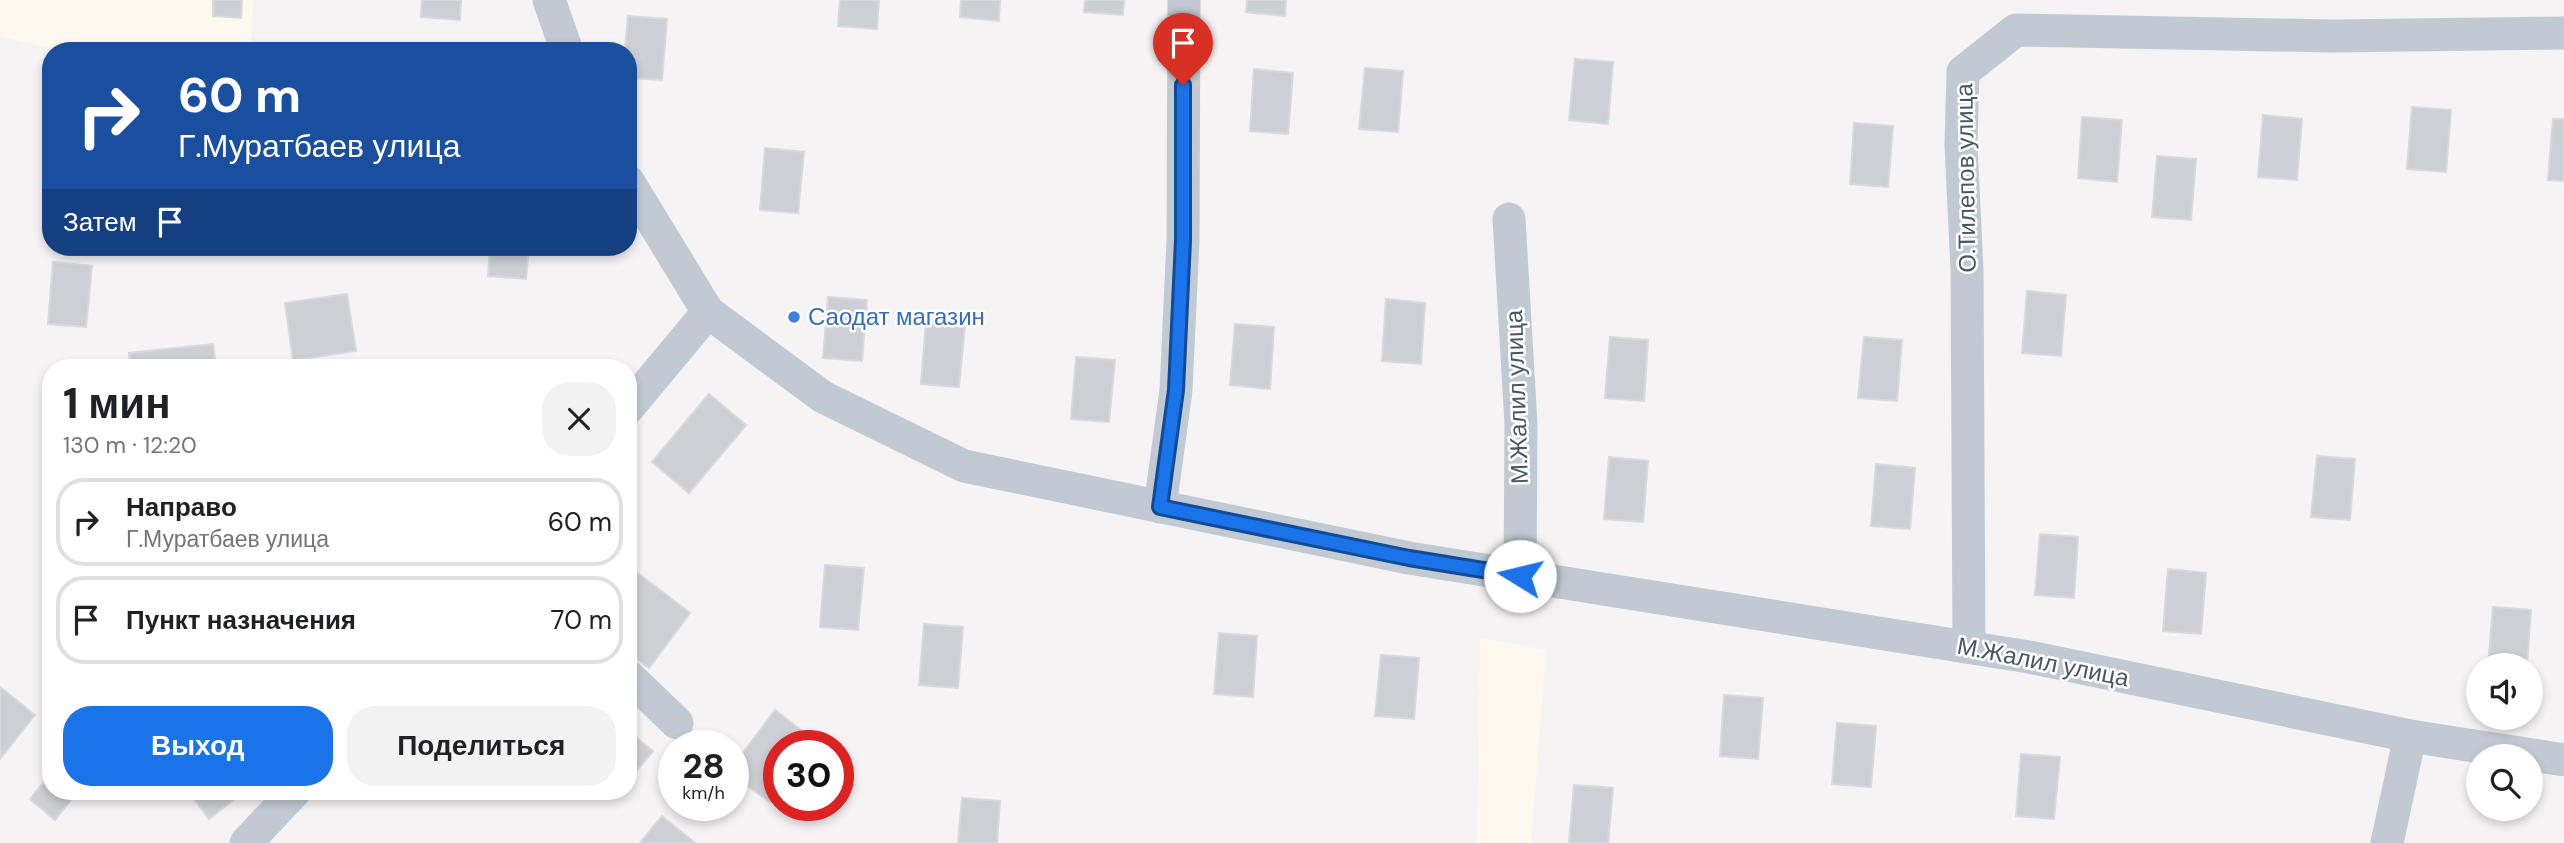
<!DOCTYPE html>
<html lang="ru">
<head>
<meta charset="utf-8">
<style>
  :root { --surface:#fff; --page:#f2f2f2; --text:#202124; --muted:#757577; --line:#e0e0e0; --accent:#1a73e8 }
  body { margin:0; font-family:"DM Sans",sans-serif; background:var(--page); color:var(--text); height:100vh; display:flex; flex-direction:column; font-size:26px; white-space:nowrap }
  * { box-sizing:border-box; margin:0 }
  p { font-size:23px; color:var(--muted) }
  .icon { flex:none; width:38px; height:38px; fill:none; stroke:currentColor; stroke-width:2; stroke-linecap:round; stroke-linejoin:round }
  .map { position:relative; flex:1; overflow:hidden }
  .side { position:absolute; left:42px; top:359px; width:595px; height:441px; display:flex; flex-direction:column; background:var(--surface); border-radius:28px; box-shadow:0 4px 10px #0003 }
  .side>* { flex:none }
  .banner { position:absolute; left:42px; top:42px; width:595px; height:214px; border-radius:28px; box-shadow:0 4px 10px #0003; background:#1a4fa0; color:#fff; overflow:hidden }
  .controls { position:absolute; left:2466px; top:653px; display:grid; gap:14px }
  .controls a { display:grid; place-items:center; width:77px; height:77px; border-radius:50%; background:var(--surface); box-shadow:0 4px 10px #0003; font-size:35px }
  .speed { position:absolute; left:658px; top:730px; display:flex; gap:14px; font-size:35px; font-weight:700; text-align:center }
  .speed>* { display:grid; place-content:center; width:91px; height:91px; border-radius:50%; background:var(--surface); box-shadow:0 4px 10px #0003; line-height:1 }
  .speed small { font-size:18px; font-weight:400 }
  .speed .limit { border:10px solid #d22; background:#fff; color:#111 }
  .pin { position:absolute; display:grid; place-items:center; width:60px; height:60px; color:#fff; margin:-72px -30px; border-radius:50% 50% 50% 0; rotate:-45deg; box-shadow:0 0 7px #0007 }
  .pin .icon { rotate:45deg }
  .me { position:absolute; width:77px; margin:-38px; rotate:279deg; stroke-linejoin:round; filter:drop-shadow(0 0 5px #0008) }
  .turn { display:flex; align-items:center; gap:24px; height:147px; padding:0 21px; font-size:32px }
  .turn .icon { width:91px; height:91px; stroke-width:2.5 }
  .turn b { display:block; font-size:49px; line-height:60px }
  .then { display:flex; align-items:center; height:66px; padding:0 21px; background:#0003; gap:14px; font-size:26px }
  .round { display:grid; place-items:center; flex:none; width:74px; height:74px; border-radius:28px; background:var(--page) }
  .headline { display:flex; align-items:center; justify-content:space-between; height:119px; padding:0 21px }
  h1 { font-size:42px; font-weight:800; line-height:52px }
  .action { display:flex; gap:14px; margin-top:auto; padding:14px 21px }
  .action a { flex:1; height:80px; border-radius:28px; background:var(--accent); color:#fff; font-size:28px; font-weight:800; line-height:80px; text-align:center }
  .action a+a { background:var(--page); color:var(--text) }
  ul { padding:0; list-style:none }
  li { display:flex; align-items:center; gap:21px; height:88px; margin:0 14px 10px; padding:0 7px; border:4px solid var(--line); border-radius:28px }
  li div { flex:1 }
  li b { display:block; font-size:26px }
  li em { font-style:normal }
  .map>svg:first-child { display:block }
  .commercial { fill:#fdf9ef }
  .building { fill:#cdcfd5; stroke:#d7d9de; stroke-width:2 }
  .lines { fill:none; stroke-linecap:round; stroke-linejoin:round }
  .street { stroke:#c1cad2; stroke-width:33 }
  .route-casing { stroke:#114b97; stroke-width:18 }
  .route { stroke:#1a73e8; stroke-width:12 }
  .shop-dot { fill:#3f7fe0; stroke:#fff; stroke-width:2.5 }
  .labels { text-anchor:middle; stroke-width:5; stroke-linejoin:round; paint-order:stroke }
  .street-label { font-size:24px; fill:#4a5661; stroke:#fff }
  .shop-label { font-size:24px; fill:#366cbe; stroke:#fff; text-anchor:start }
</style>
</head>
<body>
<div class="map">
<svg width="2564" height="843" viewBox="0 0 2564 843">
  <rect width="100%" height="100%" fill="#f5f3f3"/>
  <!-- commercial -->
  <g class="commercial">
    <polygon points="0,0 253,0 251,51 58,51 0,36"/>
    <polygon points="1480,638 1546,650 1531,843 1477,843"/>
  </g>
  <!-- building -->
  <g class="building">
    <polygon points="213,0 242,0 241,18 213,16"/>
    <polygon points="422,0 461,0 460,20 421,17"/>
    <polygon points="840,0 879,0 877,29 838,26"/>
    <polygon points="961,0 1000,0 999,21 960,17"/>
    <polygon points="1085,0 1124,0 1123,15 1084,12"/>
    <polygon points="1247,0 1286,0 1285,16 1246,12"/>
    <polygon points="628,16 667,19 662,80 628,78 628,51 625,51"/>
    <polygon points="1575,59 1613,62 1608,124 1569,120"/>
    <polygon points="1365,68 1403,71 1398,132 1359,129"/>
    <polygon points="1254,69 1293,73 1288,134 1250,131"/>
    <polygon points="2412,107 2451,110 2446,172 2407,169"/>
    <polygon points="2263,115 2302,119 2297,180 2258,177"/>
    <polygon points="2082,117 2122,120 2117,182 2078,178"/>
    <polygon points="2553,119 2564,119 2564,181 2548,180"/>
    <polygon points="1854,123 1893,126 1888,187 1850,184"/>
    <polygon points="765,148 804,152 798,213 760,210"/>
    <polygon points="2157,156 2196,159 2191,220 2152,217"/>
    <polygon points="490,247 529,247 526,279 488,276"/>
    <polygon points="53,262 92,266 86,327 48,324"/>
    <polygon points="2027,291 2066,295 2061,356 2022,353"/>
    <polygon points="347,294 356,351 293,360 285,303"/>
    <polygon points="828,297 867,300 862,361 823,358"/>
    <polygon points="1386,299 1425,303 1421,364 1382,361"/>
    <polygon points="926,322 965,325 959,387 921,384"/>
    <polygon points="1235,324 1274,327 1270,389 1230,385"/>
    <polygon points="1610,337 1648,340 1644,401 1605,398"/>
    <polygon points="1864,337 1902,340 1897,401 1858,398"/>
    <polygon points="213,344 216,368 130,368 129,353"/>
    <polygon points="1076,357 1115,360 1109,422 1071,419"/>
    <polygon points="709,394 746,425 689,493 652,462"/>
    <polygon points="2317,456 2355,459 2350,520 2311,517"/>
    <polygon points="1609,457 1648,461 1643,522 1604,519"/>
    <polygon points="1876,464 1915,468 1910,529 1871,526"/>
    <polygon points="2040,534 2078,537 2074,598 2035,595"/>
    <polygon points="825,565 864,568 858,630 820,627"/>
    <polygon points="2168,569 2206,573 2201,634 2163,631"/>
    <polygon points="635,571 690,613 649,668 628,653 628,580"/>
    <polygon points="2493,607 2531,610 2527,665 2488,665"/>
    <polygon points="924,624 963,627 958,688 919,685"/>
    <polygon points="1219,633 1257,636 1253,697 1214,694"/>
    <polygon points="1381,655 1419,658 1414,719 1375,716"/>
    <polygon points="0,687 35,715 0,759"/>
    <polygon points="1724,695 1763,698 1758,759 1720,756"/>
    <polygon points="775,710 815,741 812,746 779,746 779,790 770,802 733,776 733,766"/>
    <polygon points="1837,723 1876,726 1871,787 1832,784"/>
    <polygon points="628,731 653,751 628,781"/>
    <polygon points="2021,754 2060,757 2054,819 2016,816"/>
    <polygon points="51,773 51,791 78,791 55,820 30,799"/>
    <polygon points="1574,785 1613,788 1608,843 1569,843"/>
    <polygon points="188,791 245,791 209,819"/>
    <polygon points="962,798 1000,801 997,843 958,843"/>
    <polygon points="662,816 695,843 640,843"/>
  </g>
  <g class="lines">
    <!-- street -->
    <g class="street">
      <polyline points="549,0 567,51"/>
      <polyline points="628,181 708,312 823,397 964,466 1409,558 2029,657 2410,736 2564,760"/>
      <polyline points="1509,219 1521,424 1520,576"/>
      <polyline points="628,408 708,312"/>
      <polyline points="1160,507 1176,390 1183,240 1184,0"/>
      <polyline points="1969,647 1967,269 1961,145 1963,72 2016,30 2333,36 2564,33"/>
      <polyline points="628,676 677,723"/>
      <polyline points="246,843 295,791"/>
      <polyline points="2387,843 2410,736"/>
    </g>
  </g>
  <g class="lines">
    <!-- route casing -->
    <g class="route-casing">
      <polyline id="route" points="1183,85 1183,240 1176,390 1160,507 1409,558 1520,576"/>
    </g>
    <!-- route -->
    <use href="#route" class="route"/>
  </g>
  <!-- markers -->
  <circle class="shop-dot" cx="794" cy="317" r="7"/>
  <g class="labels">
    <!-- street labels -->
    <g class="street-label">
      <text transform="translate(1966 178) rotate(-91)" y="8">О.Тилепов улица</text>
      <text transform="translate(1517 397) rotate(-92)" y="8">М.Жалил улица</text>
      <text transform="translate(2043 662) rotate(11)" y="8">М.Жалил улица</text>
    </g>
    <!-- shop labels -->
    <g class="shop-label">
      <text x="808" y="325">Саодат магазин</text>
    </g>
  </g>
</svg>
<div class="controls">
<a><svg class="icon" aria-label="sound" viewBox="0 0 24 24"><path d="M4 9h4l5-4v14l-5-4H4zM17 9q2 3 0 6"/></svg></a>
<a><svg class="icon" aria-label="search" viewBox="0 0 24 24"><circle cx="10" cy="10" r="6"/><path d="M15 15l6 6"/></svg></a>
</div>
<div class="speed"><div>28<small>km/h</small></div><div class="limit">30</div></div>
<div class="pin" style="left:1183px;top:85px;background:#d93025"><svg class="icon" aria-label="arrive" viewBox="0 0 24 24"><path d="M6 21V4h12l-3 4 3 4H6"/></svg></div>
<svg class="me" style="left:1520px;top:576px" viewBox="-20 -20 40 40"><circle r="19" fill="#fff"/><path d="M0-13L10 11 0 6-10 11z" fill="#1a73e8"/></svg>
<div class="banner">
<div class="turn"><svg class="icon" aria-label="right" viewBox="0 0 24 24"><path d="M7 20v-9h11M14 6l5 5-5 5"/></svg><div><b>60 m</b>Г.Муратбаев улица</div></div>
<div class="then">Затем<svg class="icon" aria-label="arrive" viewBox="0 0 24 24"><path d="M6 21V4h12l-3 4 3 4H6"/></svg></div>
</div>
<section class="side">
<div class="headline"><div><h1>1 мин</h1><p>130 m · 12:20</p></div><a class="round"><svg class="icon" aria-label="close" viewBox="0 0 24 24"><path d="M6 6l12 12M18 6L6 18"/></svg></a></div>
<ul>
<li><svg class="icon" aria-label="right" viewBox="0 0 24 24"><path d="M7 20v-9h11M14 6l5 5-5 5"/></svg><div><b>Направо</b><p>Г.Муратбаев улица</p></div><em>60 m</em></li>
<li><svg class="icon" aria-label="arrive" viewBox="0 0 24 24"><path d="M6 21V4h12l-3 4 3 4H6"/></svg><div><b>Пункт назначения</b></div><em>70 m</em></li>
</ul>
<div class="action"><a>Выход</a><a>Поделиться</a></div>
</section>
</div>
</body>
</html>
